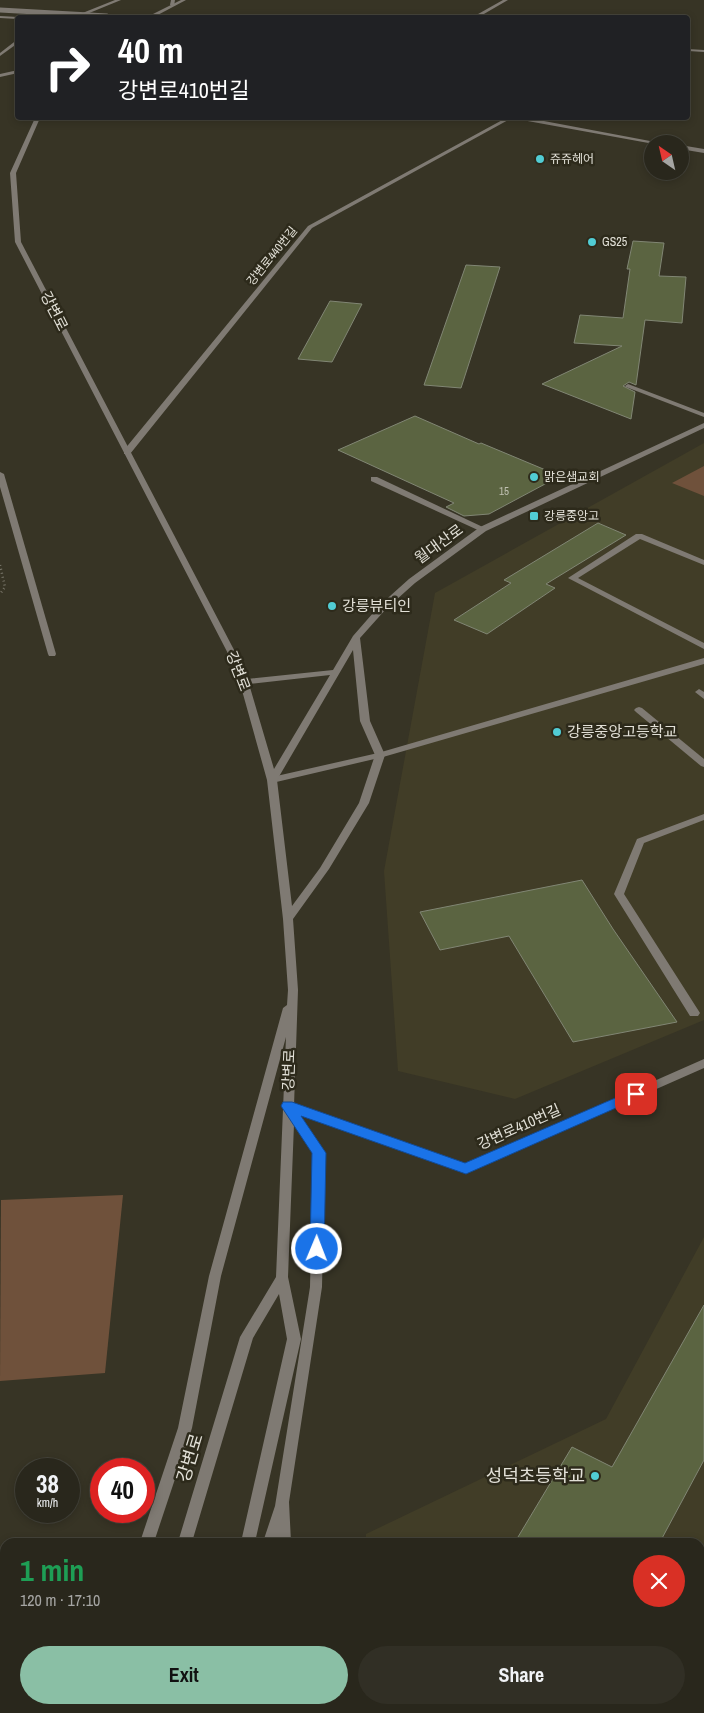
<!DOCTYPE html>
<html lang="en">
<head>
<meta charset="utf-8">
<style>
  :root { --surface:#29271c; --page:#312f25; --text:#f1f3f6; --muted:#a5a5a3; --line:#45443b; --accent:#8abfa5 }
  body { margin:0; font-family:"Archivo Narrow","Noto Sans KR",sans-serif; background:var(--page); color:var(--text); height:100vh; display:flex; flex-direction:column; font-size:19px; white-space:nowrap }
  * { box-sizing:border-box; margin:0 }
  p { font-size:16px; color:var(--muted) }
  .icon { flex:none; width:28px; height:28px; fill:none; stroke:currentColor; stroke-width:2; stroke-linecap:round; stroke-linejoin:round }
  .map { position:relative; flex:1; overflow:hidden }
  .panel { position:absolute; left:0px; top:1538px; width:705px; height:176px; display:flex; flex-direction:column; background:var(--surface); border-radius:15px 15px 0 0; box-shadow:0 2px 8px #0003,0 0 0 1px var(--line) }
  .panel>* { flex:none }
  .banner { position:absolute; left:15px; top:15px; width:675px; height:105px; border-radius:5px; box-shadow:0 2px 8px #0003,0 0 0 1px var(--line); background:#202124; color:#fff; overflow:hidden }
  .needle { width:32px; rotate:326deg }
  .tools { position:absolute; left:644px; top:135px; display:grid; gap:10px }
  .tools a { display:grid; place-items:center; width:45px; height:45px; border-radius:50%; background:var(--surface); box-shadow:0 2px 8px #0003,0 0 0 1px var(--line); font-size:25px }
  .speed { position:absolute; left:15px; top:1458px; display:flex; gap:10px; font-size:25px; font-weight:700; text-align:center }
  .speed>* { display:grid; place-content:center; width:65px; height:65px; border-radius:50%; background:var(--surface); box-shadow:0 2px 8px #0003,0 0 0 1px var(--line); line-height:1 }
  .speed small { font-size:12px; font-weight:400 }
  .speed .limit { border:8px solid #d22; background:#fff; color:#111 }
  .pin { position:absolute; display:grid; place-items:center; width:42px; height:42px; color:#fff; margin:-21px; border-radius:10px; box-shadow:0 2px 8px #0006 }
  .me { position:absolute; width:55px; margin:-28px; rotate:1deg; stroke-linejoin:round; filter:drop-shadow(0 0 4px #0008) }
  .turn { display:flex; align-items:center; gap:18px; height:105px; padding:0 20px; font-size:22px }
  .turn .icon { width:65px; height:65px; stroke-width:2.5 }
  .turn b { display:block; font-size:35px; line-height:42px }
  .round { display:grid; place-items:center; flex:none; width:52px; height:52px; border-radius:26px; background:var(--page) }
  .headline { display:flex; align-items:center; justify-content:space-between; height:85px; padding:0 20px }
  h1 { font-size:30px; font-weight:700; line-height:38px; color:#1e9e55 }
  .button { display:flex; gap:10px; margin-top:auto; padding:10px 20px }
  .button a { flex:1; height:58px; border-radius:30px; background:var(--accent); color:#111; font-size:20px; font-weight:700; line-height:58px; text-align:center }
  .button a+a { background:var(--page); color:var(--text) }
  .map>svg:first-child { display:block }
  .built { fill:#413d27 }
  .green { fill:#6f513b }
  .building { fill:#5b6441; stroke:#818674 }
  .lines { fill:none; stroke-linecap:round; stroke-linejoin:round }
  .path { stroke:#787569; stroke-width:2.5; stroke-dasharray:1 3; stroke-linecap:butt }
  .service { fill:#7f7a73; fill-rule:evenodd }
  .minor { fill:#7f7a73; fill-rule:evenodd }
  .tertiary { fill:#7f7a73; fill-rule:evenodd }
  .tertiary-bridge { stroke:#7f7a73; stroke-width:5 }
  .route { fill:#1a73e8; stroke:#114b97 }
  .poi-dot { fill:#51ccd4; stroke:#2d2a1b; stroke-width:2 }
  .labels { text-anchor:middle; stroke-width:5; stroke-linejoin:round; paint-order:stroke }
  .far-number-label { font-size:11px; fill:#c0c1b2 }
  .far-poi-label { font-size:12px; fill:#e2e0d7; stroke:#2d2a1b; text-anchor:start }
  .far-street-label { font-size:12px; fill:#e2e0d7; stroke:#2d2a1b }
  .street-label { font-size:15px; fill:#e2e0d7; stroke:#2d2a1b }
  .poi-label { font-size:15px; fill:#e2e0d7; stroke:#2d2a1b; text-anchor:start }
  .near-street-label { font-size:18px; fill:#e2e0d7; stroke:#2d2a1b }
  .near-poi-label { font-size:18px; fill:#e2e0d7; stroke:#2d2a1b; text-anchor:end }
</style>
</head>
<body>
<div class="map">
<svg width="704" height="1713" viewBox="0 0 704 1713">
  <rect width="100%" height="100%" fill="#373425"/>
  <!-- built -->
  <g class="built">
    <polygon points="704,443 704,1020 515,1099 398,1071 384,871 435,593"/>
    <polygon points="704,1237 704,1713 367,1713 367,1709 700,1709 700,1542 366,1542 366,1534 606,1419"/>
  </g>
  <!-- green -->
  <g class="green">
    <polygon points="704,466 704,496 672,483"/>
    <polygon points="123,1195 105,1373 0,1381 1,1200"/>
  </g>
  <!-- building -->
  <g class="building">
    <polygon points="633,241 664,243 659,276 686,277 682,323 645,320 636,385 629,382 623,386 635,392 631,419 542,384 622,346 574,343 580,315 623,318 630,269 627,269"/>
    <polygon points="466,265 500,267 461,388 424,385"/>
    <polygon points="330,301 362,304 332,362 298,359"/>
    <polygon points="415,416 479,444 481,443 560,476 489,514 464,516 446,507 454,503 338,450"/>
    <polygon points="598,523 626,535 546,584 555,588 487,634 454,620 511,583 504,580"/>
    <polygon points="582,880 613,929 677,1022 573,1042 509,936 440,950 420,912"/>
    <polygon points="704,1305 704,1460 660,1542 515,1542 572,1447 612,1467"/>
  </g>
  <g class="lines">
    <!-- path -->
    <polyline class="path" points="0,565 5,587 0,594"/>
    <!-- service -->
    <g class="service">
      <polygon points="18,70 18,73 0,77 0,74"/>
      <polygon points="628,384 704,413 704,417 626,387 625,386"/>
      <polygon points="371,477 377,477 487,529 483,531 480,531 371,481"/>
      <polygon points="636,534 642,534 704,560 704,565 640,539 578,578 704,643 704,649 568,578"/>
      <polygon points="704,658 704,664 383,757 272,783 267,780 272,777 378,753"/>
      <polygon points="699,689 704,692 704,699 695,692"/>
      <polygon points="639,707 642,708 704,759 704,767 701,766 636,712 634,710 636,708"/>
      <polygon points="704,814 704,820 644,843 624,894 700,1013 698,1016 690,1016 614,894 637,839"/>
    </g>
    <!-- minor -->
    <g class="minor">
      <polygon points="115,0 121,0 77,18 70,18"/>
      <polygon points="171,0 175,0 174,6 170,5"/>
      <polygon points="503,0 508,0 477,18 471,18"/>
      <polygon points="18,39 18,43 0,56 0,53"/>
      <polygon points="506,118 512,118 312,228 130,454 124,454 124,450 308,226"/>
      <polygon points="520,118 528,118 666,144 654,144 522,120"/>
      <polygon points="680,145 704,149 704,153 680,149"/>
      <polygon points="0,472 4,474 56,654 55,656 49,656 48,654 0,487"/>
      <polygon points="704,1059 704,1068 466,1173 284,1109 282,1106 284,1103 292,1103 466,1164"/>
    </g>
    <!-- tertiary -->
    <g class="tertiary">
      <polygon points="181,0 186,0 152,18 145,18"/>
      <polygon points="0,16 18,17 20,18 18,18 18,19 0,18"/>
      <polygon points="688,49 704,50 704,52 688,51"/>
      <path d="M35,118H40L16,173L21,242L244,669L247,679L333,670L353,636L380,605L409,579L480,527L704,423V428L486,531L415,583L386,609L360,638L370,721L385,755L369,803L329,869L293,919L298,990L294,1106L325,1153L322,1287L289,1502L291,1542H263L275,1506L310,1287L313,1153L294,1124L288,1277L301,1339L255,1542H241L287,1339L279,1294L253,1338L192,1542H178L240,1337L276,1277L286,1037L221,1276L192,1428L154,1542H140L178,1428L209,1276L283,1008L287,1005L288,990L283,919L267,780L236,669L15,242L10,173ZM353,650L360,721L375,755L359,803L320,868L292,906L277,780ZM330,675L274,769L249,684Z"/>
      <polygon points="81,1709 97,1709 96,1713 80,1713"/>
      <polygon points="128,1709 144,1709 142,1713 126,1713"/>
      <polygon points="193,1709 209,1709 208,1713 192,1713"/>
      <polygon points="212,1709 228,1709 227,1713 211,1713"/>
      <rect x="282" y="1709" width="16" height="4"/>
    </g>
    <!-- tertiary-bridge -->
    <polyline class="tertiary-bridge" points="0,10 107,16"/>
  </g>
  <!-- route -->
  <polygon class="route" points="636,1089 641,1090 643,1094 641,1097 466,1174 301,1116 326,1153 324,1249 322,1253 317,1254 312,1253 310,1249 312,1153 283,1109 281,1106 283,1102 292,1102 465,1163"/>
  <!-- markers -->
  <g class="poi-dot">
    <circle cx="540" cy="159" r="5"/>
    <circle cx="592" cy="242" r="5"/>
    <circle cx="534" cy="477" r="5"/>
    <rect x="529" y="511" width="10" height="10" rx="2.5"/>
    <circle cx="332" cy="606" r="5"/>
    <circle cx="557" cy="732" r="5"/>
    <circle cx="595" cy="1476" r="5"/>
  </g>
  <g class="labels">
    <!-- far-number labels -->
    <g class="far-number-label">
      <text x="504" y="495">15</text>
    </g>
    <!-- far-poi labels -->
    <g class="far-poi-label">
      <text x="550" y="163">쥬쥬헤어</text>
      <text x="602" y="246">GS25</text>
      <text x="544" y="481">맑은샘교회</text>
      <text x="544" y="520">강릉중앙고</text>
    </g>
    <!-- far-street labels -->
    <g class="far-street-label">
      <text transform="translate(272 256) rotate(-51)" y="4">강변로440번길</text>
    </g>
    <!-- street labels -->
    <g class="street-label">
      <text transform="translate(54 311) rotate(63)" y="5">강변로</text>
      <text transform="translate(439 544) rotate(-36)" y="5">월대산로</text>
      <text transform="translate(238 671) rotate(69)" y="5">강변로</text>
      <text transform="translate(289 1070) rotate(-88)" y="5">강변로</text>
      <text transform="translate(519 1127) rotate(-24)" y="5">강변로410번길</text>
    </g>
    <!-- poi labels -->
    <g class="poi-label">
      <text x="342" y="611">강릉뷰티인</text>
      <text x="567" y="737">강릉중앙고등학교</text>
    </g>
    <!-- near-street labels -->
    <g class="near-street-label">
      <text transform="translate(190 1458) rotate(-73)" y="6">강변로</text>
    </g>
    <!-- near-poi labels -->
    <g class="near-poi-label">
      <text x="585" y="1482">성덕초등학교</text>
    </g>
  </g>
</svg>
<div class="tools">
<a><svg class="needle" viewBox="-14 -14 28 28"><path d="M0-13l5 13h-10z" fill="#e53935"/><path d="M0 13l5-13h-10z" fill="#a5a5a3"/></svg></a>
</div>
<div class="speed"><div>38<small>km/h</small></div><div class="limit">40</div></div>
<div class="pin" style="left:636px;top:1094px;background:#d93025"><svg class="icon" aria-label="arrive" viewBox="0 0 24 24"><path d="M6 21V4h12l-3 4 3 4H6"/></svg></div>
<svg class="me" style="left:317px;top:1249px" viewBox="-20 -20 40 40"><circle r="17" fill="#1a73e8" stroke="#fff" stroke-width="3"/><path d="M0-11L8 9 0 5-8 9z" fill="#fff"/></svg>
<div class="banner">
<div class="turn"><svg class="icon" aria-label="right" viewBox="0 0 24 24"><path d="M7 20v-9h11M14 6l5 5-5 5"/></svg><div><b>40 m</b>강변로410번길</div></div>
</div>
<section class="panel">
<div class="headline"><div><h1>1 min</h1><p>120 m · 17:10</p></div><a class="round" style="background:#d93025;color:#fff"><svg class="icon" aria-label="close" viewBox="0 0 24 24"><path d="M6 6l12 12M18 6L6 18"/></svg></a></div>
<div class="button"><a>Exit</a><a>Share</a></div>
</section>
</div>
</body>
</html>
